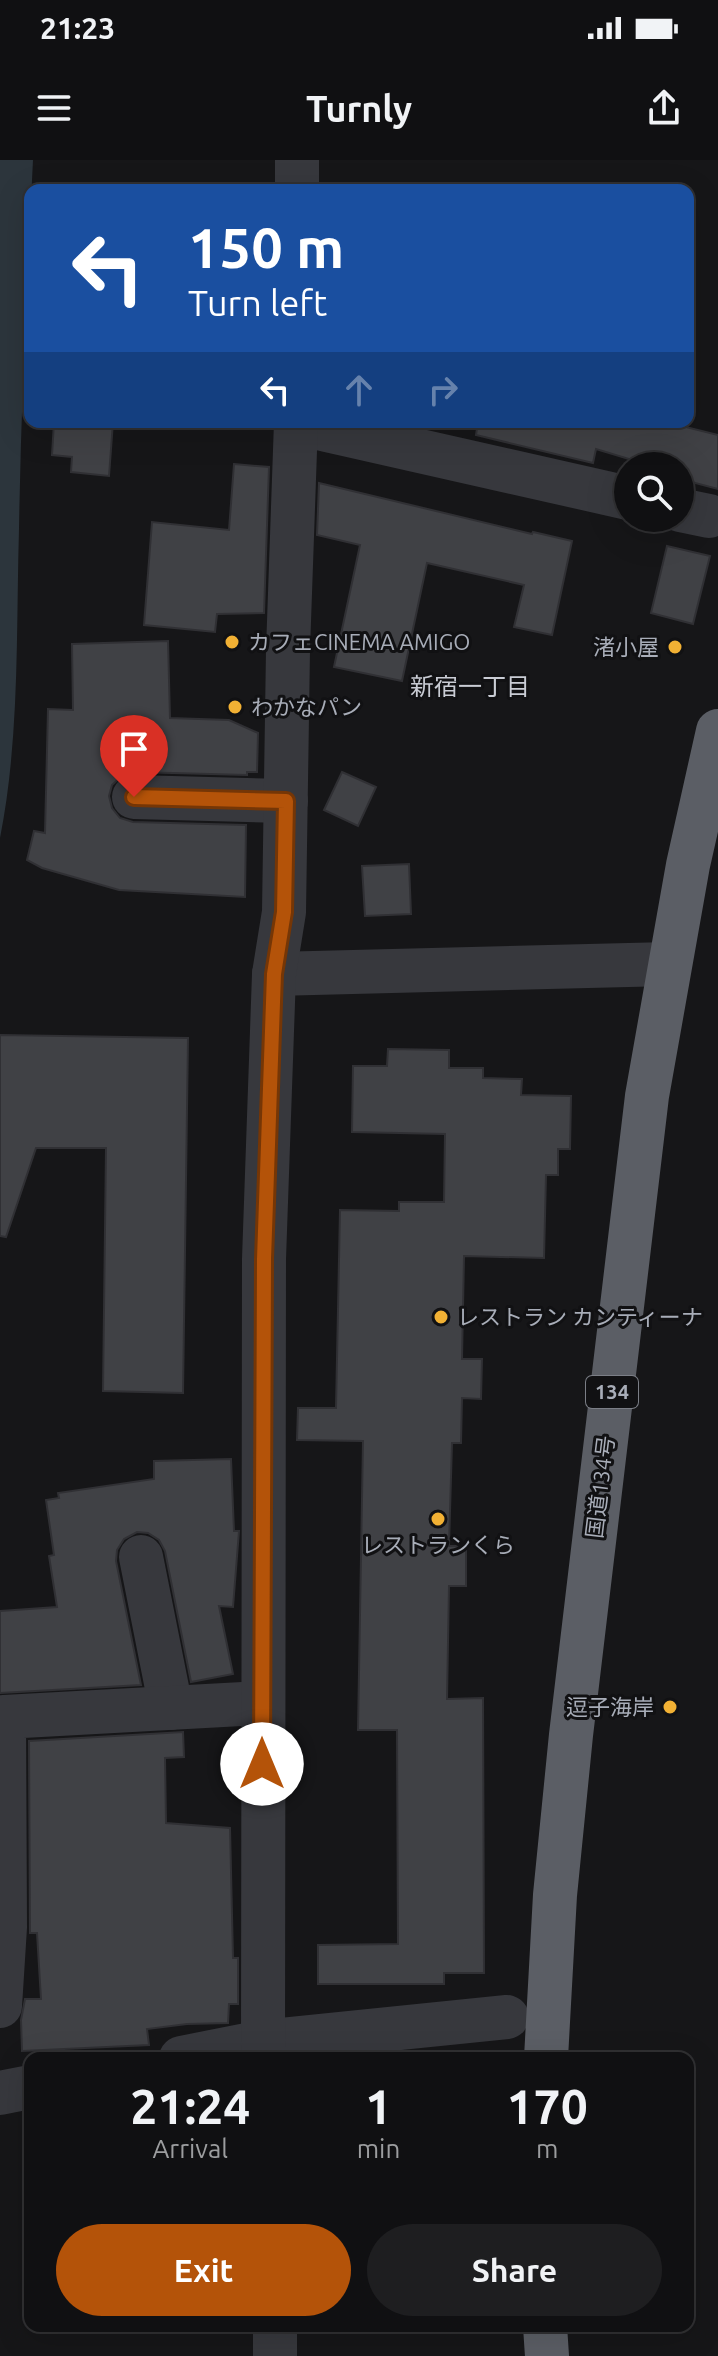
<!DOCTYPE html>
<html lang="en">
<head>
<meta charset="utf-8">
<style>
  :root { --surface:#101012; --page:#1e1e20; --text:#f1f3f6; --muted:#9c9d9f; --line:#303032; --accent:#b45309 }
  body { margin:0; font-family:Ubuntu,"Noto Sans JP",sans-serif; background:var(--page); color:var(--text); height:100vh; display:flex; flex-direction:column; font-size:30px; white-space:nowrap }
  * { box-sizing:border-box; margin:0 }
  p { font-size:26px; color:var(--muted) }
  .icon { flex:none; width:44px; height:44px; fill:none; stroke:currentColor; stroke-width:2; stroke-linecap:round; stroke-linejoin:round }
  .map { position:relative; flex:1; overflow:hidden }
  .side { position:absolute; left:24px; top:1892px; width:670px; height:280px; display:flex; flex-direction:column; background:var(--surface); border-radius:16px; box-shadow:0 8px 32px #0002,0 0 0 2px var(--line) }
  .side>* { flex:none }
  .hud { position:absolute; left:24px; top:24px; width:670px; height:244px; border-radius:16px; box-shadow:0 8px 32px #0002,0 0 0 2px var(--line); background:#1a4fa0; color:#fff; overflow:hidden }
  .fabs { position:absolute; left:614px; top:292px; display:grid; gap:16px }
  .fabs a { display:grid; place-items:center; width:80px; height:80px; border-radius:50%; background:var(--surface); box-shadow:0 8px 32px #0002,0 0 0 2px var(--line); font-size:40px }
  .pin { position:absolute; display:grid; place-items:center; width:68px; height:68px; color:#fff; margin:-82px -34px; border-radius:50% 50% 50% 0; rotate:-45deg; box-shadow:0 0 8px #0007 }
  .pin .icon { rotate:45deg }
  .me { position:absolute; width:88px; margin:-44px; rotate:0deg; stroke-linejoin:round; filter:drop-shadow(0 0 6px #0008) }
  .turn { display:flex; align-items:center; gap:28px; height:168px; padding:0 32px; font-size:36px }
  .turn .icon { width:104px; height:104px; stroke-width:2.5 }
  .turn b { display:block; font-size:56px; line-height:68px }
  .lanes { display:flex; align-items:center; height:76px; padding:0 32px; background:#0003; justify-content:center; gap:40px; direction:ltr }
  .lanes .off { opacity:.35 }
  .eta { display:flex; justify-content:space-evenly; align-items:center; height:136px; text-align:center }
  .eta b { font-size:48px; font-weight:600; line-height:56px }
  .button { display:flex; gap:16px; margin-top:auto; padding:16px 32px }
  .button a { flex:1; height:92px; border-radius:48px; background:var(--accent); color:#fff; font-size:32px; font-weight:600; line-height:92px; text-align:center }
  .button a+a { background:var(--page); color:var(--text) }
  .status { display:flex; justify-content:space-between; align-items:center; height:56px; padding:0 40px; background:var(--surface); direction:ltr }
  .status svg { height:22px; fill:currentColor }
  header { display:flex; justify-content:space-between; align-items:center; height:104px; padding:0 32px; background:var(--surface); font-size:36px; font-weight:600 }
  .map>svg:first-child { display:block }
  .water { fill:#2c353c }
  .building { fill:#404145; stroke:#303034; stroke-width:2 }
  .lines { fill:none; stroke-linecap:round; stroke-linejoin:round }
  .minor { stroke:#37383d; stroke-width:44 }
  .trunk { stroke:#5b5e65; stroke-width:44 }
  .route-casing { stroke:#753606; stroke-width:20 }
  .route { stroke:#b45309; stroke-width:14 }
  .poi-dot { fill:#f2b134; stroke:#111113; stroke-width:3 }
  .labels { text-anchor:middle; stroke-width:6; stroke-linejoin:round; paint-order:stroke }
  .shield { fill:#111113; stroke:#7b7e86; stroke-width:2 }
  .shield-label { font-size:20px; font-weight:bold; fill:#a8adb8 }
  .poi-label { font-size:22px; fill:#a8adb8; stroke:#111113; text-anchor:start }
  .street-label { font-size:22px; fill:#a8adb8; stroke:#111113 }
  .neighbourhood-label { font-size:24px; fill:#c9ccd4; stroke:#111113 }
</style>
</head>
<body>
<div class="status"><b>21:23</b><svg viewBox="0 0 49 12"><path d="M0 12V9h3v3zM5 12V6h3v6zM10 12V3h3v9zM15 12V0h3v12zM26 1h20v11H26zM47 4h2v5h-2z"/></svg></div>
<header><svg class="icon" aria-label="menu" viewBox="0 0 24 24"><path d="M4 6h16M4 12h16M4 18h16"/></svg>Turnly<svg class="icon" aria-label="share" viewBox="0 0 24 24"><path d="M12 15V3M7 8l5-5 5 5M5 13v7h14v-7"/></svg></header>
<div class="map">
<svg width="718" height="2196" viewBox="0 0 718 2196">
  <rect width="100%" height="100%" fill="#161618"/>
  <!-- water -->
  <path class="water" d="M0,0H33C27,121 21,246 19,369C16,472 20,577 0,678Z"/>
  <!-- building -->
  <g class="building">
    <polygon points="54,262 113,262 109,316 71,312 72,297 52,295"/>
    <polygon points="478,262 666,262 718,275 718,329 680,319 680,306 652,306 596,289 593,303 476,275"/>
    <polygon points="234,304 269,307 264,453 217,454 215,472 144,465 152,362 229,370"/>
    <polygon points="319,323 532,374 533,372 572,381 552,475 514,467 524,425 427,403 402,521 334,507 360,385 317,375"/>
    <polygon points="667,386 710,396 693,464 651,453"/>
    <polygon points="168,481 170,558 229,560 258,573 257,612 247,612 247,615 135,612 123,615 112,625 109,636 112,648 120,658 133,662 246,665 245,737 119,730 42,708 27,700 34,671 45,673 48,549 73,550 72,484"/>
    <polygon points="342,612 376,627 358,666 324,650"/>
    <polygon points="409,704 411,754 365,756 362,706"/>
    <polygon points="0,875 188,878 183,1233 103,1231 106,988 36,988 6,1077 0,1076"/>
    <polygon points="388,889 449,890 449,908 483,908 483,918 522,919 521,935 571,936 570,989 558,989 558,1015 546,1015 544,1098 464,1096 462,1199 482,1199 481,1239 462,1238 461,1283 452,1283 449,1386 466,1386 466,1426 449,1426 447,1539 483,1538 484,1813 444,1813 444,1824 318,1824 318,1785 398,1784 397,1570 358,1570 363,1281 297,1280 298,1248 336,1248 340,1050 399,1051 399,1042 444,1042 445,974 352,972 353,906 387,906"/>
    <polygon points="231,1299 234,1371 239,1371 233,1447 219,1446 233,1514 191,1522 165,1391 159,1380 148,1373 137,1372 124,1379 117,1390 116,1401 141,1525 0,1533 0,1451 57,1447 49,1396 54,1395 46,1340 59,1338 58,1333 154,1319 154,1301"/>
    <polygon points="183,1572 184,1597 165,1598 166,1663 230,1668 233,1798 238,1798 238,1844 229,1844 228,1863 187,1864 147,1869 149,1885 22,1891 21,1860 25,1839 41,1839 37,1773 30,1773 29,1581"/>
  </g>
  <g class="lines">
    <!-- minor -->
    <g class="minor">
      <polyline points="297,30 297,0"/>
      <polyline points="296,263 628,338"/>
      <polyline points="680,350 709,356"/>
      <polyline points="134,637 286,641"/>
      <polyline points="274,814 669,804"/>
      <polyline points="141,1397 171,1548"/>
      <polyline points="0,1846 5,1767 4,1557 262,1543"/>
      <polyline points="181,1898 262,1882 507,1857"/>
      <polyline points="263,1898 264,1099 274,814 284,752 288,490 296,262"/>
      <polyline points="0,1933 30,1927"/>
      <polyline points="275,2196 275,2166"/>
    </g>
    <!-- trunk -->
    <g class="trunk">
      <polyline points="546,1898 555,1735 571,1575 647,936 688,705 718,571"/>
      <polyline points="545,2166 547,2196"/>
    </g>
  </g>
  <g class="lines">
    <!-- route casing -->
    <g class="route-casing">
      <polyline id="route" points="134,637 286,641 284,752 274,814 264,1099 262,1604"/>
    </g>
    <!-- route -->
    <use href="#route" class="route"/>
  </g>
  <!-- markers -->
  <g class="poi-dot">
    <circle cx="232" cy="482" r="8"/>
    <circle cx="675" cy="487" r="8"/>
    <circle cx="235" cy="547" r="8"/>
    <circle cx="441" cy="1157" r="8"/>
    <circle cx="438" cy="1359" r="8"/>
    <circle cx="670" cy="1547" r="8"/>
  </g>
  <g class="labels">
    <!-- shield labels -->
    <rect class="shield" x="586" y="1216" width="52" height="32" rx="6"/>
    <g class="shield-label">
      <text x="612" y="1239">134</text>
    </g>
    <!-- poi labels -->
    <g class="poi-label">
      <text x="248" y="490">カフェCINEMA AMIGO</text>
      <text x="659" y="495" text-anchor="end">渚小屋</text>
      <text x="251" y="555">わかなパン</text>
      <text x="457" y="1165">レストラン カンティーナ</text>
      <text x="438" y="1393" text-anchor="middle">レストランくら</text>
      <text x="654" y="1555" text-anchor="end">逗子海岸</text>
    </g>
    <!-- street labels -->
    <g class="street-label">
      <text transform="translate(600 1327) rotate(-83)" y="8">国道134号</text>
    </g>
    <!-- neighbourhood labels -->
    <g class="neighbourhood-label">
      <text x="470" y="535">新宿一丁目</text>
    </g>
  </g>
</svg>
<div class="fabs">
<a><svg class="icon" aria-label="search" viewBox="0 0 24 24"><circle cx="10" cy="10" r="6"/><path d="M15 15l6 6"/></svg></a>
</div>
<div class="pin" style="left:134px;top:637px;background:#d93025"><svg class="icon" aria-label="arrive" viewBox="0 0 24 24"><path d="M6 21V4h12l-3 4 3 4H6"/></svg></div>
<svg class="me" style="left:262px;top:1604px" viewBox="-20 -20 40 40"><circle r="19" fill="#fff"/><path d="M0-13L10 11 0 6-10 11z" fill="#b45309"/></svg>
<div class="hud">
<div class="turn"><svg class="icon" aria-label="left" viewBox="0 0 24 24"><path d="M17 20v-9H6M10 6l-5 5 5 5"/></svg><div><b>150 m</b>Turn left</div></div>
<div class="lanes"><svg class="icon" aria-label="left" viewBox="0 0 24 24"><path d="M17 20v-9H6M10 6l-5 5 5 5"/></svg><svg class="icon off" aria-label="ahead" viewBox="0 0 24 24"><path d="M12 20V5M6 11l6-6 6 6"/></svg><svg class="icon off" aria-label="right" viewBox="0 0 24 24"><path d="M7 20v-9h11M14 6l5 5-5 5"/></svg></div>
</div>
<section class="side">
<div class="eta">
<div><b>21:24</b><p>Arrival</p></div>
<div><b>1</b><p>min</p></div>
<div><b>170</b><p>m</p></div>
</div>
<div class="button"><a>Exit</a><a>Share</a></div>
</section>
</div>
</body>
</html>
